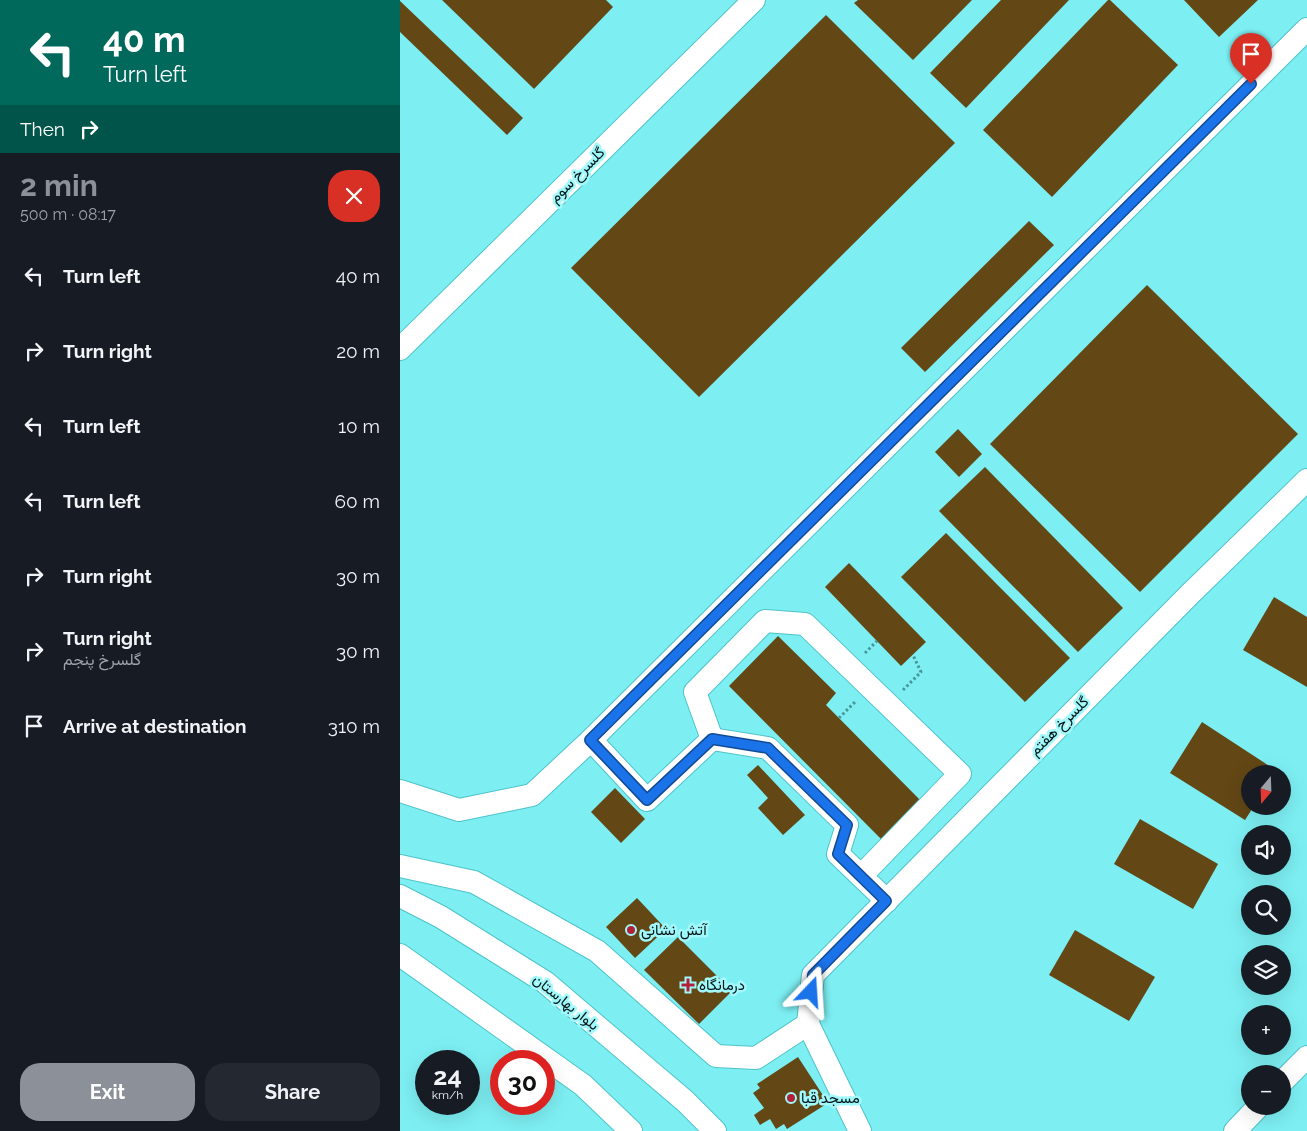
<!DOCTYPE html>
<html lang="en">
<head>
<meta charset="utf-8">
<style>
  :root { --surface:#171b24; --page:#242831; --text:#f1f3f6; --muted:#9ea1a6; --accent:#8c9099 }
  body { margin:0; font-family:Raleway,Vazirmatn,sans-serif; background:var(--page); color:var(--text); height:100vh; display:flex; flex-direction:column; font-size:19px; white-space:nowrap }
  * { box-sizing:border-box; margin:0 }
  p { font-size:16px; color:var(--muted) }
  .icon { flex:none; width:28px; height:28px; fill:none; stroke:currentColor; stroke-width:2; stroke-linecap:round; stroke-linejoin:round }
  .map { position:relative; flex:1; overflow:hidden }
  .sheet { display:flex; flex-direction:column; background:var(--surface); width:400px }
  .sheet>* { flex:none }
  .hud { background:#00695c; color:#fff; overflow:hidden }
  .needle { width:32px; rotate:199deg }
  .controls { position:absolute; left:841px; top:765px; display:grid; gap:10px }
  .controls a { display:grid; place-items:center; width:50px; height:50px; border-radius:50%; background:var(--surface); box-shadow:0 5px 20px #0002; font-size:25px }
  .speed { position:absolute; left:15px; top:1050px; display:flex; gap:10px; font-size:25px; font-weight:700; text-align:center }
  .speed>* { display:grid; place-content:center; width:65px; height:65px; border-radius:50%; background:var(--surface); box-shadow:0 5px 20px #0002; line-height:1 }
  .speed small { font-size:12px; font-weight:400 }
  .speed .limit { border:8px solid #d22; background:#fff; color:#111 }
  .pin { position:absolute; display:grid; place-items:center; width:42px; height:42px; color:#fff; margin:-51px -21px; border-radius:50% 50% 50% 0; rotate:-45deg; box-shadow:0 0 5px #0007 }
  .pin .icon { rotate:45deg }
  .me { position:absolute; width:55px; margin:-28px; rotate:20deg; stroke-linejoin:round; filter:drop-shadow(0 0 4px #0008) }
  .turn { display:flex; align-items:center; gap:18px; height:105px; padding:0 20px; font-size:22px }
  .turn .icon { width:65px; height:65px; stroke-width:2.5 }
  .turn b { display:block; font-size:35px; line-height:42px }
  .then { display:flex; align-items:center; height:48px; padding:0 20px; background:#0003; gap:10px; font-size:19px }
  .round { display:grid; place-items:center; flex:none; width:52px; height:52px; border-radius:20px; background:var(--page) }
  .head { display:flex; align-items:center; justify-content:space-between; height:85px; padding:0 20px }
  h1 { font-size:30px; font-weight:700; line-height:38px; color:var(--accent) }
  .button { display:flex; gap:10px; margin-top:auto; padding:10px 20px }
  .button a { flex:1; height:58px; border-radius:20px; background:var(--accent); color:#fff; font-size:20px; font-weight:700; line-height:58px; text-align:center }
  .button a+a { background:var(--page); color:var(--text) }
  ul { padding:0; list-style:none }
  li { display:flex; align-items:center; gap:15px; height:75px; padding:0 20px }
  li div { flex:1 }
  li b { display:block; font-size:19px }
  li em { font-style:normal }
  main { display:flex; flex:1; min-height:0 }
  .map>svg:first-child { display:block }
  .building { fill:#634715 }
  .lines { fill:none; stroke-linecap:round; stroke-linejoin:round }
  .minor-casing { stroke:#4ec3c8; stroke-width:24 }
  .path { stroke:#499598; stroke-width:3; stroke-dasharray:2.5 2.5; stroke-linecap:butt }
  .minor { stroke:#fff; stroke-width:22 }
  .route-casing { stroke:#114b97; stroke-width:12 }
  .route { stroke:#1a73e8; stroke-width:9 }
  .poi-dot { fill:#b21f38; stroke:#a2f9fb; stroke-width:2 }
  .labels { text-anchor:middle; stroke-width:5; stroke-linejoin:round; paint-order:stroke }
  .street-label { font-size:15px; fill:#001516; stroke:#a2f9fb }
  .poi-label { font-size:15px; fill:#001516; stroke:#a2f9fb; text-anchor:start }
</style>
</head>
<body>
<main>
<section class="sheet">
<div class="hud">
<div class="turn"><svg class="icon" aria-label="left" viewBox="0 0 24 24"><path d="M17 20v-9H6M10 6l-5 5 5 5"/></svg><div><b>40 m</b>Turn left</div></div>
<div class="then">Then<svg class="icon" aria-label="right" viewBox="0 0 24 24"><path d="M7 20v-9h11M14 6l5 5-5 5"/></svg></div>
</div>
<div class="head"><div><h1>2 min</h1><p>500 m · 08:17</p></div><a class="round" style="background:#d93025;color:#fff"><svg class="icon" aria-label="close" viewBox="0 0 24 24"><path d="M6 6l12 12M18 6L6 18"/></svg></a></div>
<ul>
<li><svg class="icon" aria-label="left" viewBox="0 0 24 24"><path d="M17 20v-9H6M10 6l-5 5 5 5"/></svg><div><b>Turn left</b></div><em>40 m</em></li>
<li><svg class="icon" aria-label="right" viewBox="0 0 24 24"><path d="M7 20v-9h11M14 6l5 5-5 5"/></svg><div><b>Turn right</b></div><em>20 m</em></li>
<li><svg class="icon" aria-label="left" viewBox="0 0 24 24"><path d="M17 20v-9H6M10 6l-5 5 5 5"/></svg><div><b>Turn left</b></div><em>10 m</em></li>
<li><svg class="icon" aria-label="left" viewBox="0 0 24 24"><path d="M17 20v-9H6M10 6l-5 5 5 5"/></svg><div><b>Turn left</b></div><em>60 m</em></li>
<li><svg class="icon" aria-label="right" viewBox="0 0 24 24"><path d="M7 20v-9h11M14 6l5 5-5 5"/></svg><div><b>Turn right</b></div><em>30 m</em></li>
<li><svg class="icon" aria-label="right" viewBox="0 0 24 24"><path d="M7 20v-9h11M14 6l5 5-5 5"/></svg><div><b>Turn right</b><p>گلسرخ پنجم</p></div><em>30 m</em></li>
<li><svg class="icon" aria-label="arrive" viewBox="0 0 24 24"><path d="M6 21V4h12l-3 4 3 4H6"/></svg><div><b>Arrive at destination</b></div><em>310 m</em></li>
</ul>
<div class="button"><a>Exit</a><a>Share</a></div>
</section>
<div class="map">
<svg width="907" height="1131" viewBox="0 0 907 1131">
  <rect width="100%" height="100%" fill="#7deff3"/>
  <!-- building -->
  <g class="building">
    <polygon points="42,0 206,0 213,7 134,89"/>
    <polygon points="458,0 572,0 513,60 454,3"/>
    <polygon points="601,0 669,0 566,108 530,73"/>
    <polygon points="708,0 710,0 778,65 652,197 583,130"/>
    <polygon points="784,0 858,0 819,37"/>
    <polygon points="0,1 123,118 107,135 0,32"/>
    <polygon points="426,15 555,143 299,397 171,268"/>
    <polygon points="629,221 654,245 525,372 501,348"/>
    <polygon points="747,285 898,434 740,592 590,444"/>
    <polygon points="558,429 582,454 559,477 535,452"/>
    <polygon points="585,467 723,608 678,652 539,511"/>
    <polygon points="546,533 670,658 625,702 501,577"/>
    <polygon points="449,563 526,642 501,666 425,587"/>
    <polygon points="874,597 907,617 907,687 843,650"/>
    <polygon points="378,636 436,693 426,705 524,804 485,843 329,686"/>
    <polygon points="802,722 877,771 875,774 850,774 850,806 854,806 845,820 770,773"/>
    <polygon points="358,765 405,815 383,835 358,808 368,798 347,775"/>
    <polygon points="215,788 245,819 221,843 191,812"/>
    <polygon points="740,819 818,864 793,909 714,864"/>
    <polygon points="237,898 266,929 235,958 206,927"/>
    <polygon points="675,930 755,977 729,1021 649,975"/>
    <polygon points="278,937 332,991 299,1024 244,970"/>
    <polygon points="398,1057 428,1103 387,1129 384,1124 376,1129 370,1119 360,1125 354,1115 364,1108 353,1093 360,1088 357,1084"/>
  </g>
  <g class="lines">
    <!-- minor casing -->
    <g class="minor-casing">
      <g id="minor">
        <polyline points="0,349 354,0"/>
        <polyline points="312,739 368,748 447,825 438,854 487,901"/>
        <polyline points="191,740 247,800 312,739 295,692 365,621 405,624 560,774 461,876"/>
        <polyline points="0,791 59,810 132,795 191,740 907,29"/>
        <polyline points="0,866 74,882 197,951 316,1056 356,1058 408,1024"/>
        <polyline points="0,896 41,917 145,982 285,1101 315,1131"/>
        <polyline points="0,955 183,1085 231,1131"/>
        <polyline points="882,1082 907,1057"/>
        <polyline points="460,1131 408,1024 413,975 790,594 907,480"/>
        <polyline points="835,1131 859,1106"/>
      </g>
    </g>
    <!-- path -->
    <g class="path">
      <polyline points="465,653 477,641"/>
      <polyline points="503,690 521,672 513,655"/>
      <polyline points="439,718 456,701"/>
    </g>
    <!-- minor -->
    <use href="#minor" class="minor"/>
  </g>
  <g class="lines">
    <!-- route casing -->
    <g class="route-casing">
      <polyline id="route" points="411,992 413,975 486,901 438,854 447,825 368,748 312,739 247,800 190,740 851,84"/>
    </g>
    <!-- route -->
    <use href="#route" class="route"/>
  </g>
  <!-- markers -->
  <g class="poi-dot">
    <circle cx="231" cy="930" r="5"/>
    <path d="M285.5 977.5h5v5h5v5h-5v5h-5v-5h-5v-5h5z"/>
    <circle cx="391" cy="1098" r="5"/>
  </g>
  <g class="labels">
    <!-- street labels -->
    <g class="street-label">
      <text transform="translate(177 175) rotate(-45)" y="5">گلسرخ سوم</text>
      <text transform="translate(659 726) rotate(-45)" y="5">گلسرخ هفتم</text>
      <text transform="translate(166 1002) rotate(39)" y="5">بلوار بهارستان</text>
    </g>
    <!-- poi labels -->
    <g class="poi-label">
      <text x="241" y="935">آتش نشانی</text>
      <text x="299" y="990">درمانگاه</text>
      <text x="401" y="1103">مسجد قبا</text>
    </g>
  </g>
</svg>
<div class="controls">
<a><svg class="needle" viewBox="-14 -14 28 28"><path d="M0-13l5 13h-10z" fill="#e53935"/><path d="M0 13l5-13h-10z" fill="#9ea1a6"/></svg></a>
<a><svg class="icon" aria-label="sound" viewBox="0 0 24 24"><path d="M4 9h4l5-4v14l-5-4H4zM17 9q2 3 0 6"/></svg></a>
<a><svg class="icon" aria-label="search" viewBox="0 0 24 24"><circle cx="10" cy="10" r="6"/><path d="M15 15l6 6"/></svg></a>
<a><svg class="icon" aria-label="layers" viewBox="0 0 24 24"><path d="M12 4l9 5-9 5-9-5zM3 14l9 5 9-5"/></svg></a>
<a>+</a>
<a>−</a>
</div>
<div class="speed"><div>24<small>km/h</small></div><div class="limit">30</div></div>
<div class="pin" style="left:851px;top:84px;background:#d93025"><svg class="icon" aria-label="arrive" viewBox="0 0 24 24"><path d="M6 21V4h12l-3 4 3 4H6"/></svg></div>
<svg class="me" style="left:411px;top:992px" viewBox="-20 -20 40 40"><path d="M0-17L14 15 0 8-14 15z" fill="#1a73e8" stroke="#fff" stroke-width="4"/></svg>
</div>
</main>
</body>
</html>
